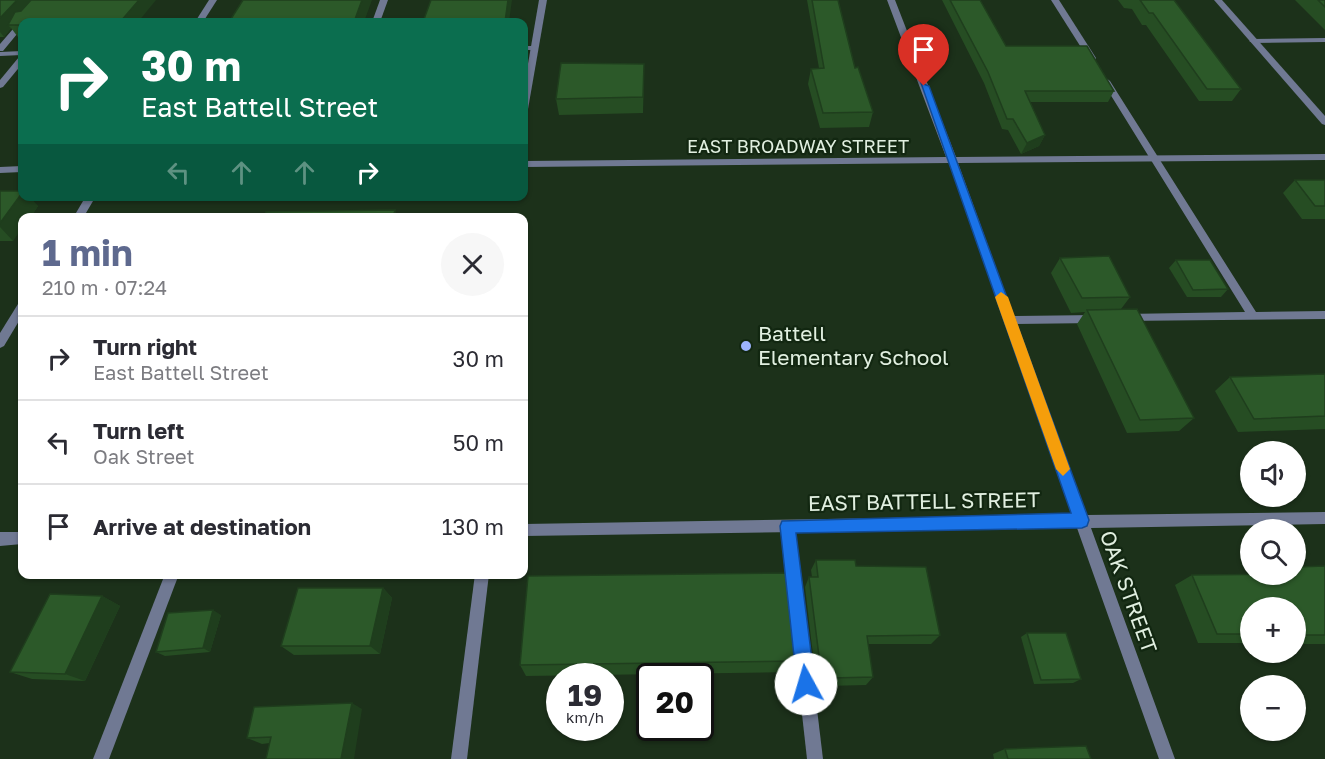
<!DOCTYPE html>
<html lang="en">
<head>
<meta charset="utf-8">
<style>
  :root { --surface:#fff; --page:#f7f7f7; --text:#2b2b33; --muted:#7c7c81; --line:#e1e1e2; --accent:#5e698e }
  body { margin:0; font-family:"Golos Text",sans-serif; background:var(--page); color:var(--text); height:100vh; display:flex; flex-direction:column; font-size:22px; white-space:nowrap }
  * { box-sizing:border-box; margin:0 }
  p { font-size:20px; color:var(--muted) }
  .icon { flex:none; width:33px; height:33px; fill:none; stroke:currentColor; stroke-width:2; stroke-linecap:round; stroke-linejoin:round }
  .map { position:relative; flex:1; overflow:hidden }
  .drawer { position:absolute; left:18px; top:213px; width:510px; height:366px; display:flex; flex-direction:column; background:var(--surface); border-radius:12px; box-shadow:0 2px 4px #0004 }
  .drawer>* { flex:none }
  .banner { position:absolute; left:18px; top:18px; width:510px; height:183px; border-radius:12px; box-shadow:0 2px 4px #0004; background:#0b6e4f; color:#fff; overflow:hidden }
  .tools { position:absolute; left:1240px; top:441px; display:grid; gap:12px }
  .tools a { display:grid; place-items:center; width:66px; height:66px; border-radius:50%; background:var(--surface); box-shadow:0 2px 4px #0004; font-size:30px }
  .speed { position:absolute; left:546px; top:663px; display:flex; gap:12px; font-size:30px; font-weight:700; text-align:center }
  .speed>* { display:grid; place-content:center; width:78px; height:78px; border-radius:50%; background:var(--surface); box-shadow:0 2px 4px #0004; line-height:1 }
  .speed small { font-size:15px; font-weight:400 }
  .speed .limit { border:3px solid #111; border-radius:9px; background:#fff; color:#111 }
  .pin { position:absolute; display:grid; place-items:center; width:51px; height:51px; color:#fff; margin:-62px -26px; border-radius:50% 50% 50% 0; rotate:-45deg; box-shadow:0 0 6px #0007 }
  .pin .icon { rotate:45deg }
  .me { position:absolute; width:66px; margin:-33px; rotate:354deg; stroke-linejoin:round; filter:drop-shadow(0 0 4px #0008) }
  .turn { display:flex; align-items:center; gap:21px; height:126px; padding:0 24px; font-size:27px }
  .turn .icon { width:78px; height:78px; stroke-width:2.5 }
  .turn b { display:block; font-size:42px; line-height:51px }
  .lanes { display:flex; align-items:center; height:57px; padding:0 24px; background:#0003; justify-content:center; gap:30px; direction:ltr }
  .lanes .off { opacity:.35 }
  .round { display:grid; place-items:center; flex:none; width:63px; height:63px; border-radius:32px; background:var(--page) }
  .summary { display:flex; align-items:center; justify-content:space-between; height:102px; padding:0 24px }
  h1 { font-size:36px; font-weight:700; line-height:45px; color:var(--accent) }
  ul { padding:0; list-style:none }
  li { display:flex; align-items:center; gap:18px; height:84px; padding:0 24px; border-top:2px solid var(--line) }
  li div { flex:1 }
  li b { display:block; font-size:22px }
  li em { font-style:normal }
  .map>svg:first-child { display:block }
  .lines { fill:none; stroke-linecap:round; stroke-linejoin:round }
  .service { fill:#707993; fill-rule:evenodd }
  .minor { fill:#707993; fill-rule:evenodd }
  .tertiary { fill:#707993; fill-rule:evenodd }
  .wall { fill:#264d23 }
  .shaded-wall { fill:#1f3e1d }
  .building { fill:#2c5929; stroke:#1f3e1d; stroke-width:1.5 }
  .route { fill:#1a73e8; stroke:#114b97; stroke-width:1.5 }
  .slow { fill:#f59e0b }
  .poi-dot { fill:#9cb4fd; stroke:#122711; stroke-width:2 }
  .labels { text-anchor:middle; stroke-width:4.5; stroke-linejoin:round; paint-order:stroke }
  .far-street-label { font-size:18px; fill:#e1efe0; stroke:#122711 }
  .poi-label { font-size:21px; fill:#e1efe0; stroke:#122711; text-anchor:start }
  .street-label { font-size:21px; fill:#e1efe0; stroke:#122711 }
</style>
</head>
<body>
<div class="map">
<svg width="1325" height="759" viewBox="0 0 1325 759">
  <rect width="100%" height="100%" fill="#1c311a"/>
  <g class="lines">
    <!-- service -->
    <g class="service">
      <polygon points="380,0 388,0 380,22 372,22"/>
      <polygon points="1051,0 1059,0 1096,58 1095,60 1089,60"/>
      <polygon points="19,22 25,22 22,22 22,28 3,51 0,51 0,44"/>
      <polygon points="1325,38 1325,42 1253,43 1249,41 1253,39"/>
      <polygon points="524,46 534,46 538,48 534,50 524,50"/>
      <polygon points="22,51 22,55 0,56 0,52"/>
      <polygon points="19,57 22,57 22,64 3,87 0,88 0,80"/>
      <polygon points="1106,78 1110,81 1256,312 1325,311 1325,319 1121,321 1119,318 1125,314 1245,312 1102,81"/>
      <polygon points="1096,315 1102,319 1096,323 1010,324 1004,320 1010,316"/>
      <polygon points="788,520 793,521 795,526 823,759 807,759 781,526 783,521"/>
      <polygon points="165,574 179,574 109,759 93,759"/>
    </g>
    <!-- minor -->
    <g class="minor">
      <polygon points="539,0 547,0 528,109 524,112 524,87"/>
      <polygon points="887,0 895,0 956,157 1325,154 1325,160 958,163 1086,515 1325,512 1325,524 1091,528 1175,759 1159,759 1077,528 524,536 524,524 1073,515 949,163 524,167 524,161 946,157"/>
      <polygon points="1214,0 1222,0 1325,116 1325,125 1322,124"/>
      <polygon points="22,166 22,172 0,173 0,167"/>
      <polygon points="0,532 22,532 22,544 0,546"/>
      <polygon points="475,574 489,574 467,759 451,759"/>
    </g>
    <!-- tertiary -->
    <g class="tertiary">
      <polygon points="209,0 217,0 203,22 195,22"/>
      <polygon points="86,196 96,196 83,218 73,218"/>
      <polygon points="22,303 22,316 4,346 0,348 0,333 18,304"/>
    </g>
  </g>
  <!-- wall -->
  <g class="wall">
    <polygon points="0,0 22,22 22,37 18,37 11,28 4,37 0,37"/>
    <polygon points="807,0 838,0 855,68 873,112 869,127 820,128 808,84 811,69 819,68"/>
    <polygon points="942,0 980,0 1006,46 1114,91 1108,102 1030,102 1045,135 1039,146 1021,154 1008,130 1002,129 984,83"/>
    <polygon points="1118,0 1174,0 1241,89 1232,101 1199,101 1146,25 1142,25 1132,9 1124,8"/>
    <polygon points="1295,0 1325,0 1325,30"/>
    <polygon points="644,64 643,113 559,115 556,99"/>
    <polygon points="1295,180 1325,180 1325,219 1302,219 1283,193"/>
    <polygon points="0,191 38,206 30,218 22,218 13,241 0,241"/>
    <polygon points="1060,258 1130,297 1121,309 1194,418 1179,431 1127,433 1077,324 1085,312 1071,313 1051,273"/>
    <polygon points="1176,260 1228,289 1221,297 1187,297 1169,268"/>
    <polygon points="1325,374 1325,429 1238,432 1215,391 1230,377"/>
    <polygon points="816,560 856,566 940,635 931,644 868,644 873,677 866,685 826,686 824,672 815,672 805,587 809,577 812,577 811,570"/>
    <polygon points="1325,566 1325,644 1296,644 1296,608 1251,608 1251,643 1198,643 1175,585 1192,575 1296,574"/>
    <polygon points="383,588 392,598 380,654 294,655 281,646"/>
    <polygon points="102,596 120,606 85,681 32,679 10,672"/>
    <polygon points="221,615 210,652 165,656 156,652"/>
    <polygon points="1027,633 1081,679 1073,683 1034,684 1021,637"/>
    <polygon points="802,661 795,672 526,676 520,665"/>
    <polygon points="362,709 270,743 262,744 247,738"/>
    <polygon points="1005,749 1091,759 994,759 993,754"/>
  </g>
  <!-- shaded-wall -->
  <g class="shaded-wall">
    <polygon points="17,0 37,0 8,25 11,28 4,37 0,32 0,18"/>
    <polygon points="139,0 156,0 138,22 120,22"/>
    <polygon points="362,0 372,0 364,22 354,22"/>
    <polygon points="508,0 512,0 509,22 505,22"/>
    <polygon points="644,64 644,79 643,113 643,97"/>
    <polygon points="1045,135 1039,146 1021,154 1027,143"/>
    <polygon points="22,193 22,196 29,196 38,206 30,218 22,218 22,228 13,241 0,227 0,223"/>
    <polygon points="395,210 398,218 393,218"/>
    <polygon points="383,588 392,598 380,654 370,646"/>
    <polygon points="102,596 120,606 85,681 65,674"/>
    <polygon points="213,610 221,615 210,652 203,648"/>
    <polygon points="352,703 362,709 354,759 341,759"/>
  </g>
  <!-- building -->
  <g class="building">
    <polygon points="0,0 17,0 0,18"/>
    <polygon points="31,0 139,0 120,22 22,22 22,25 8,25 15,12 21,11"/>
    <polygon points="243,0 362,0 354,22 229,22"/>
    <polygon points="431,0 508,0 505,22 423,22"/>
    <polygon points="812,0 838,0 855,68 858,67 873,112 823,113 811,69 824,68"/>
    <polygon points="950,0 980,0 1006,46 1087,46 1114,91 1025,91 1045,135 1027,143 1013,119 1007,119 988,72"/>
    <polygon points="1140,0 1174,0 1241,89 1207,89 1153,13 1149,13"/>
    <polygon points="1318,0 1325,0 1325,7"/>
    <polygon points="561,63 644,64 643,97 556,99"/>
    <polygon points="1295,180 1325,180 1325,206 1315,206"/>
    <polygon points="0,191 22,191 22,193 0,223"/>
    <polygon points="395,210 393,218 264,218 266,212"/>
    <polygon points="1109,256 1130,297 1082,298 1060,258"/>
    <polygon points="1176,260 1210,260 1228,289 1193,290"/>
    <polygon points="1137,309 1194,418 1140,420 1087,310"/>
    <polygon points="1325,374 1325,416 1254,419 1230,377"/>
    <polygon points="816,560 855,560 856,566 926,567 940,635 867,636 873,677 831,678 829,664 820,664 809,577 818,577"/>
    <polygon points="1325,566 1325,635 1296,635 1296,608 1251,608 1251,634 1217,634 1192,575 1296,574 1296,567"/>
    <polygon points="791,573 802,661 520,665 528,576"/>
    <polygon points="298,588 383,588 370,646 281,646"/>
    <polygon points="50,594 102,596 65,674 10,672"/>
    <polygon points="213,610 203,648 156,652 168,613"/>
    <polygon points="1027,633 1066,633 1081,679 1041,680"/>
    <polygon points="352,703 341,759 266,759 271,737 247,738 254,707"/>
    <polygon points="1086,746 1091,759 1008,759 1005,749"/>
  </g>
  <!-- route -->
  <polygon class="route" points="921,83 929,86 1089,520 1087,526 1082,528 796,533 815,684 812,690 806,693 800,690 797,684 780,526 782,521 1071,513"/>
  <!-- slow -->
  <polygon class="slow" points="1001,292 1008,297 1070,469 1063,476 1056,469 995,297"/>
  <!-- markers -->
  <circle class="poi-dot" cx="746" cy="346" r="6"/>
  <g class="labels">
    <!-- far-street labels -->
    <g class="far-street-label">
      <text x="798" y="153">EAST BROADWAY STREET</text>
    </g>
    <!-- poi labels -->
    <g class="poi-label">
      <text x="758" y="341">Battell<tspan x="758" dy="24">Elementary School</tspan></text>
    </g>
    <!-- street labels -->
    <g class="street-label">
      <text transform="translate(924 502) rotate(-1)" y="7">EAST BATTELL STREET</text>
      <text transform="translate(1128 592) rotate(70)" y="7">OAK STREET</text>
    </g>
  </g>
</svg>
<div class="tools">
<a><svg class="icon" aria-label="sound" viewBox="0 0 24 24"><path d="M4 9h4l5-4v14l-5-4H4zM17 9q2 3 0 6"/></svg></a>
<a><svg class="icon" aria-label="search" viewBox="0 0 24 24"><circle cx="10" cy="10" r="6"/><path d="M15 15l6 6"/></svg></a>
<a>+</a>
<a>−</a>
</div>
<div class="speed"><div>19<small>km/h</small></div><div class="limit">20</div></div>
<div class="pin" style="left:924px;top:86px;background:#d93025"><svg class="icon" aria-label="arrive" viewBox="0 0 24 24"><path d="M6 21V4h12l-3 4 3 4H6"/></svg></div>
<svg class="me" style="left:806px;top:684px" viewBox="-20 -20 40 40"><circle r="19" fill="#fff"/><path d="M0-13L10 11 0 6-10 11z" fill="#1a73e8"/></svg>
<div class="banner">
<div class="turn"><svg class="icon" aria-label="right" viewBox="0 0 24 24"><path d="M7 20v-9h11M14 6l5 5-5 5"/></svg><div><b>30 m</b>East Battell Street</div></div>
<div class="lanes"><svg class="icon off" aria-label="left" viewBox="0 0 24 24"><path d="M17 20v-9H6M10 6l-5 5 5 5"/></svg><svg class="icon off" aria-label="ahead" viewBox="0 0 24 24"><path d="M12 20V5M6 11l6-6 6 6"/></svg><svg class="icon off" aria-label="ahead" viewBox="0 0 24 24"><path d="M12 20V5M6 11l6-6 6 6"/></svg><svg class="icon" aria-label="right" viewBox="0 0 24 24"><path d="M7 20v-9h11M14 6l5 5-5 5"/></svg></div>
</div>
<section class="drawer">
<div class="summary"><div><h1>1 min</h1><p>210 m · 07:24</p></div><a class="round"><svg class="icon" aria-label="close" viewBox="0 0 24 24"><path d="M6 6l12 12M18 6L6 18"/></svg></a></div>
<ul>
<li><svg class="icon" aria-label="right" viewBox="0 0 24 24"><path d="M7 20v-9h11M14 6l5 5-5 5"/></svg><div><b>Turn right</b><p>East Battell Street</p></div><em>30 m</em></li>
<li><svg class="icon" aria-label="left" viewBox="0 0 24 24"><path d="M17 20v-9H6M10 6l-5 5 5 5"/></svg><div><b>Turn left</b><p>Oak Street</p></div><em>50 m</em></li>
<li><svg class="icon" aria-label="arrive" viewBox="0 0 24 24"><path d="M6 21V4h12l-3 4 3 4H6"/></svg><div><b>Arrive at destination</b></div><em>130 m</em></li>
</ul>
</section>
</div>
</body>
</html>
